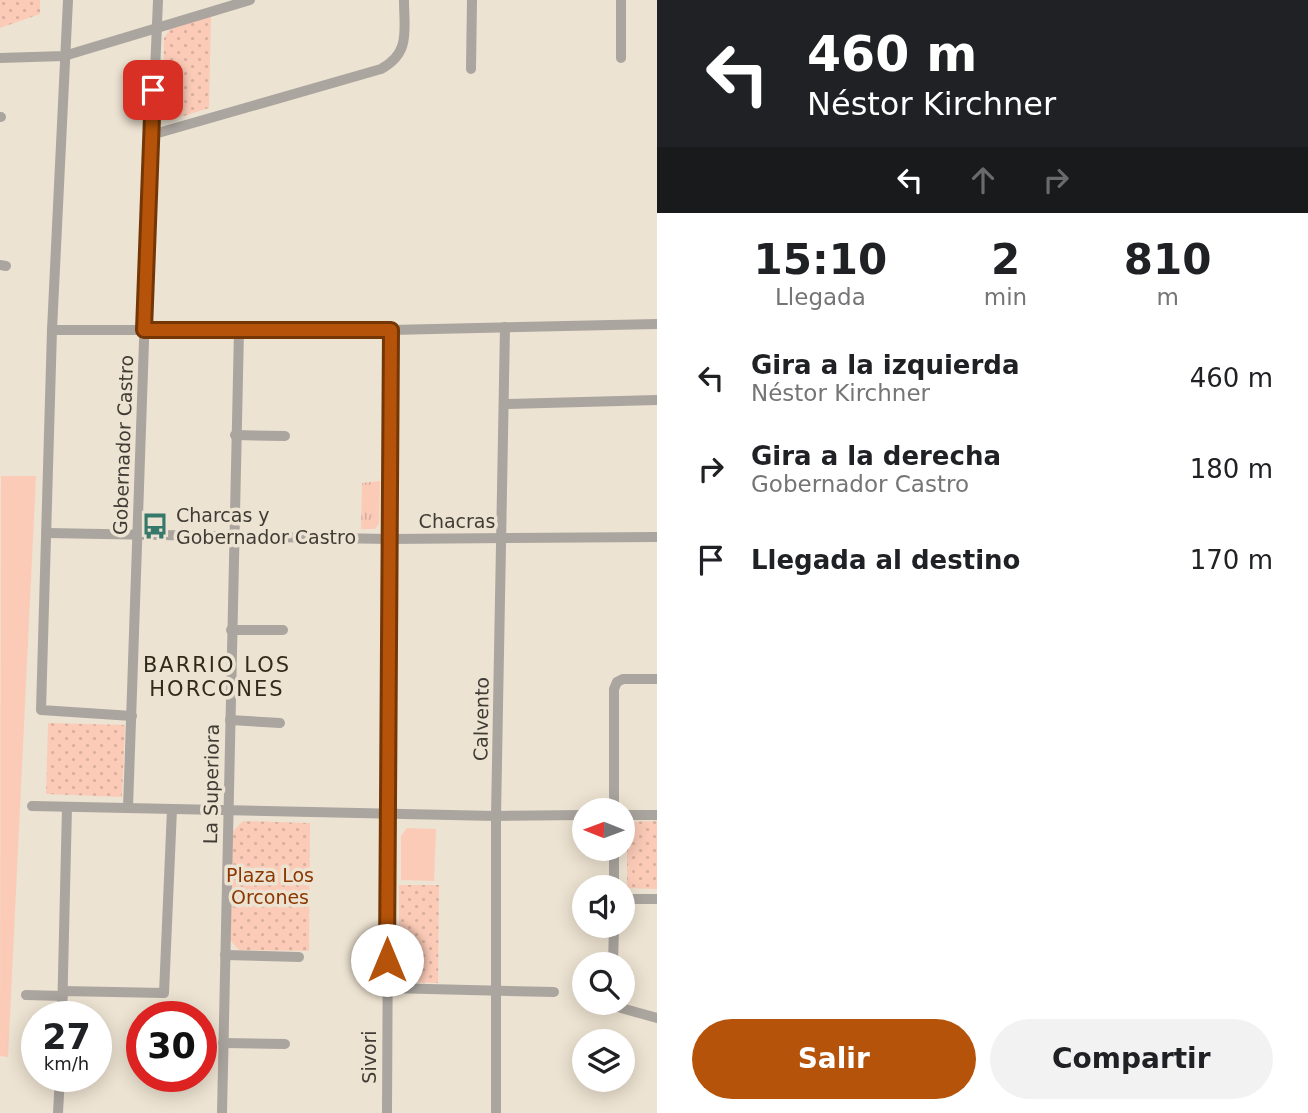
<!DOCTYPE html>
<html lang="es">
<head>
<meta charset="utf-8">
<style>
  :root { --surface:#fff; --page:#f2f2f2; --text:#202124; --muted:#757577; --accent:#b45309 }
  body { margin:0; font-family:"DejaVu Sans",sans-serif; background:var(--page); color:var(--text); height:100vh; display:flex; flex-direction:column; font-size:26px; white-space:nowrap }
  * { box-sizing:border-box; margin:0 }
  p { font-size:23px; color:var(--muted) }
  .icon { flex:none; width:38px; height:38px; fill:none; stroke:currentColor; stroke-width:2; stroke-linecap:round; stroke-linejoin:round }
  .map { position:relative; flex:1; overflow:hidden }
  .panel { display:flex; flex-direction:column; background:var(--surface); width:651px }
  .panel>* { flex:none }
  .top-card { background:#202124; color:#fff; overflow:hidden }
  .needle { width:46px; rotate:271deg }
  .controls { position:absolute; left:572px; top:798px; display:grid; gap:14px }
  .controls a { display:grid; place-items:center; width:63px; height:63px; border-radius:50%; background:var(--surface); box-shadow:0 4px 18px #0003; font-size:35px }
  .speed { position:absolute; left:21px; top:1001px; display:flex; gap:14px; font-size:35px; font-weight:700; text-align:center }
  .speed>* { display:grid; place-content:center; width:91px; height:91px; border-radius:50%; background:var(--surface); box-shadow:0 4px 18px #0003; line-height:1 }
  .speed small { font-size:18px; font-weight:400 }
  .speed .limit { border:10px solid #d22; background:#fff; color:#111 }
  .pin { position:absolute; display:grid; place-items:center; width:60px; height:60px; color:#fff; margin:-30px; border-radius:14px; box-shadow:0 4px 10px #0006 }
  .me { position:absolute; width:77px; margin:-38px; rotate:0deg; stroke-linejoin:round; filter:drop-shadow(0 0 5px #0008) }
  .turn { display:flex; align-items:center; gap:24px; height:147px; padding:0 35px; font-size:32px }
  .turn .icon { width:91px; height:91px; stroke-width:2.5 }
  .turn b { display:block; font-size:49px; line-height:60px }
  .lanes { display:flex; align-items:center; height:66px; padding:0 35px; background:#0003; justify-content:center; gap:35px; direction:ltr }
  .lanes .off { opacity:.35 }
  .eta { display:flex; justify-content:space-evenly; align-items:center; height:119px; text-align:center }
  .eta b { font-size:42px; font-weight:600; line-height:49px }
  .cta { display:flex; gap:14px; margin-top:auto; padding:14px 35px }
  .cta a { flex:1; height:80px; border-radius:42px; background:var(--accent); color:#fff; font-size:28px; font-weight:600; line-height:80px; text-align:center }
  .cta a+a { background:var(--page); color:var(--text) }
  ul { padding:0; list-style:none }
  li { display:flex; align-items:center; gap:21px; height:91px; padding:0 35px }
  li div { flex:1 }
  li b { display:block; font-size:26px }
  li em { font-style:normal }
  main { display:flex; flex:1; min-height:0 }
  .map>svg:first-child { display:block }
  .grass { fill:url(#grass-tufts) }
  .park { fill:url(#park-dots) }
  .pitch { fill:#fbcbb7 }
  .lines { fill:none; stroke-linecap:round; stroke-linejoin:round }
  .minor { stroke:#aba59f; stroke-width:10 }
  .route-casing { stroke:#753606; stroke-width:18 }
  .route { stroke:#b45309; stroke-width:12 }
  .labels { text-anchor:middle; stroke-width:7; stroke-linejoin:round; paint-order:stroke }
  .street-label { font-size:19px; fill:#403c35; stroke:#ede3d2 }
  .poi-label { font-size:19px; fill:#403c35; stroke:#ede3d2; text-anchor:start }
  .park-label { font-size:19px; fill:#8b3701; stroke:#ede3d2 }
  .neighbourhood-label { font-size:21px; letter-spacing:2px; fill:#322b1d; stroke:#ede3d2 }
</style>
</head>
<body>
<main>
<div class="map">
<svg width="657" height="1113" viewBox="0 0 657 1113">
  <defs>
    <pattern id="grass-tufts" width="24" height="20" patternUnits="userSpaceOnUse" patternTransform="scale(1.75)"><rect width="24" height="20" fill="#fbcbb7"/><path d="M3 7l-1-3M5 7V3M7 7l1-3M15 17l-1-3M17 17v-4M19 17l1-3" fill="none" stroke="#d8af9e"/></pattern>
    <pattern id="park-dots" width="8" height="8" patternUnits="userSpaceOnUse" patternTransform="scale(1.75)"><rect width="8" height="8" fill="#fbcbb7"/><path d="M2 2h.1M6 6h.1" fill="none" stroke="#d8af9e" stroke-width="1.8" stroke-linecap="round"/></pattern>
  </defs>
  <rect width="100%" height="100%" fill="#ede3d2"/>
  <!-- grass -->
  <polygon class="grass" points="380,481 379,524 375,529 361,529 362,483"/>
  <!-- park -->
  <g class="park">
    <polygon points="0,0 40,0 40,14 0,28"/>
    <polygon points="211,16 209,108 171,120 163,110 164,38 171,28"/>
    <polygon points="48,723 125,725 122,797 46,794"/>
    <polygon points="243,821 310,823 309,951 239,950 230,940 232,832"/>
    <polygon points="657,821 657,889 627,888 627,822"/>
    <polygon points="399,885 439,885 438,983 405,982 399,976"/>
  </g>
  <!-- pitch -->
  <g class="pitch">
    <polygon points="1,476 36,476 8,1057 0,1056"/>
    <polygon points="407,828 436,829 434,881 401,880 401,836"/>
  </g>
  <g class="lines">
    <!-- minor -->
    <g class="minor">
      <polyline points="68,0 52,330 41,710 132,716"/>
      <polyline points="621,0 621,58"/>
      <polyline points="0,58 64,56 250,0"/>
      <polyline points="471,69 472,0"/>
      <polyline points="0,117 1,117"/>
      <path d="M151,135L381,69C411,53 404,30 404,0"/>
      <polyline points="0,265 6,266"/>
      <polyline points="52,330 391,330 657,324"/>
      <polyline points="504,404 657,400"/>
      <polyline points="235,435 285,436"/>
      <polyline points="47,533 389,539 657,537"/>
      <polyline points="231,630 283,630"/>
      <polyline points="230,720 280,723"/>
      <polyline points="32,806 496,816 584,815"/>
      <polyline points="128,808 145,312 158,0"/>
      <polyline points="614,810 614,689 617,682 623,679 657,679"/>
      <polyline points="623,815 657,815"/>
      <polyline points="614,849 614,887"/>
      <polyline points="623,899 657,899"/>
      <polyline points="225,955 299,957"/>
      <polyline points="613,964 614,926"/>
      <polyline points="387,988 554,992"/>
      <polyline points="63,991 164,993 172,809"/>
      <polyline points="26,995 63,996"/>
      <polyline points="616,1003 621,1008 657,1018"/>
      <polyline points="62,1017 67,807"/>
      <polyline points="223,1043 285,1044"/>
      <polyline points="58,1113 60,1076"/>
      <polyline points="222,1113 239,330"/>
      <polyline points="387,1113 391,330"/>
      <polyline points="496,1113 496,816 505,327"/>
    </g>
  </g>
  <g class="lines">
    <!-- route casing -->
    <g class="route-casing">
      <polyline id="route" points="153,90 144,330 391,330 387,960"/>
    </g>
    <!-- route -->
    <use href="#route" class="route"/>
  </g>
  <!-- icons -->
  <defs>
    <g id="bus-bare" transform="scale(2.1)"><path d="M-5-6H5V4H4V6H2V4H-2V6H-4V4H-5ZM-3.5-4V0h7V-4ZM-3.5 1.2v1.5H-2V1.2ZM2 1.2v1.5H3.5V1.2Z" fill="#36786a" stroke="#ede3d2" stroke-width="2.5" paint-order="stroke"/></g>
  </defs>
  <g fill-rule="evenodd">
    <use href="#bus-bare" x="155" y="526"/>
  </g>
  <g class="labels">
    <!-- street labels -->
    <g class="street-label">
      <text transform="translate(123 445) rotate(-88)" y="7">Gobernador Castro</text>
      <text x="457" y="528">Chacras</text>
      <text transform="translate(481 719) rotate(-89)" y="7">Calvento</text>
      <text transform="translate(211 784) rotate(-89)" y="7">La Superiora</text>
      <text transform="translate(369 1057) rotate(-90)" y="7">Sivori</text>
    </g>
    <!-- poi labels -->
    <g class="poi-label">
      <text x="176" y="522">Charcas y<tspan x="176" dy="22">Gobernador Castro</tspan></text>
    </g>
    <!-- park labels -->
    <g class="park-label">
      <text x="270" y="882">Plaza Los<tspan x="270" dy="22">Orcones</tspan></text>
    </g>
    <!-- neighbourhood labels -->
    <g class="neighbourhood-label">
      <text x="217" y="672">BARRIO LOS<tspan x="217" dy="24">HORCONES</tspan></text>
    </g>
  </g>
</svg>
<div class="controls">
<a><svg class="needle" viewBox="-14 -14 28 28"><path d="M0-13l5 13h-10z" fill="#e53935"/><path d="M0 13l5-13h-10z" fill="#757577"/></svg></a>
<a><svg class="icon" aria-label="sound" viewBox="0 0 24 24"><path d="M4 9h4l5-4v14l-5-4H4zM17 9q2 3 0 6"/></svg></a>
<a><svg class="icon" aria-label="search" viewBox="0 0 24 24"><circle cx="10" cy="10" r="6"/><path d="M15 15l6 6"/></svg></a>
<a><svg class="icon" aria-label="layers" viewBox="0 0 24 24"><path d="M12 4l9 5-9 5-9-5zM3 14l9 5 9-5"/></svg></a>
</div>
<div class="speed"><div>27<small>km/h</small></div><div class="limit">30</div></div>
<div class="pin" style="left:153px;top:90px;background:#d93025"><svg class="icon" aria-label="arrive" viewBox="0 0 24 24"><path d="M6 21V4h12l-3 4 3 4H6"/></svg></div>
<svg class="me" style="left:387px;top:960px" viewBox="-20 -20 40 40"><circle r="19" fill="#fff"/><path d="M0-13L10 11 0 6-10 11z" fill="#b45309"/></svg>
</div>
<section class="panel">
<div class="top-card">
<div class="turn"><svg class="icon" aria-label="left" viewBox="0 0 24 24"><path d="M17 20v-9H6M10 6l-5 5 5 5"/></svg><div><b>460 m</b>Néstor Kirchner</div></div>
<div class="lanes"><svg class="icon" aria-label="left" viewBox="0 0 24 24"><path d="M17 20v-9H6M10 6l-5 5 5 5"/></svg><svg class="icon off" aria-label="ahead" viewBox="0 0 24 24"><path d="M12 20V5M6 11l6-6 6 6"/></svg><svg class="icon off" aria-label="right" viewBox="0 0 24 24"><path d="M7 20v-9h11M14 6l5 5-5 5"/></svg></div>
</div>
<div class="eta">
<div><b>15:10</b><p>Llegada</p></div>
<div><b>2</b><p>min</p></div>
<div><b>810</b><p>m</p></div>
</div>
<ul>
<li><svg class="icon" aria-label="left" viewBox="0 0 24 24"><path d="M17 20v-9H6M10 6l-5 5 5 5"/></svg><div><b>Gira a la izquierda</b><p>Néstor Kirchner</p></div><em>460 m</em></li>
<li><svg class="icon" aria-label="right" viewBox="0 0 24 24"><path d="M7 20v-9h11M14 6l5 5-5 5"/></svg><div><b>Gira a la derecha</b><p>Gobernador Castro</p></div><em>180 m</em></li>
<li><svg class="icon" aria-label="arrive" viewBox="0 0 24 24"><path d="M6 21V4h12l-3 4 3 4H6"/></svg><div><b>Llegada al destino</b></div><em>170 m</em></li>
</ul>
<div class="cta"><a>Salir</a><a>Compartir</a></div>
</section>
</main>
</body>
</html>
